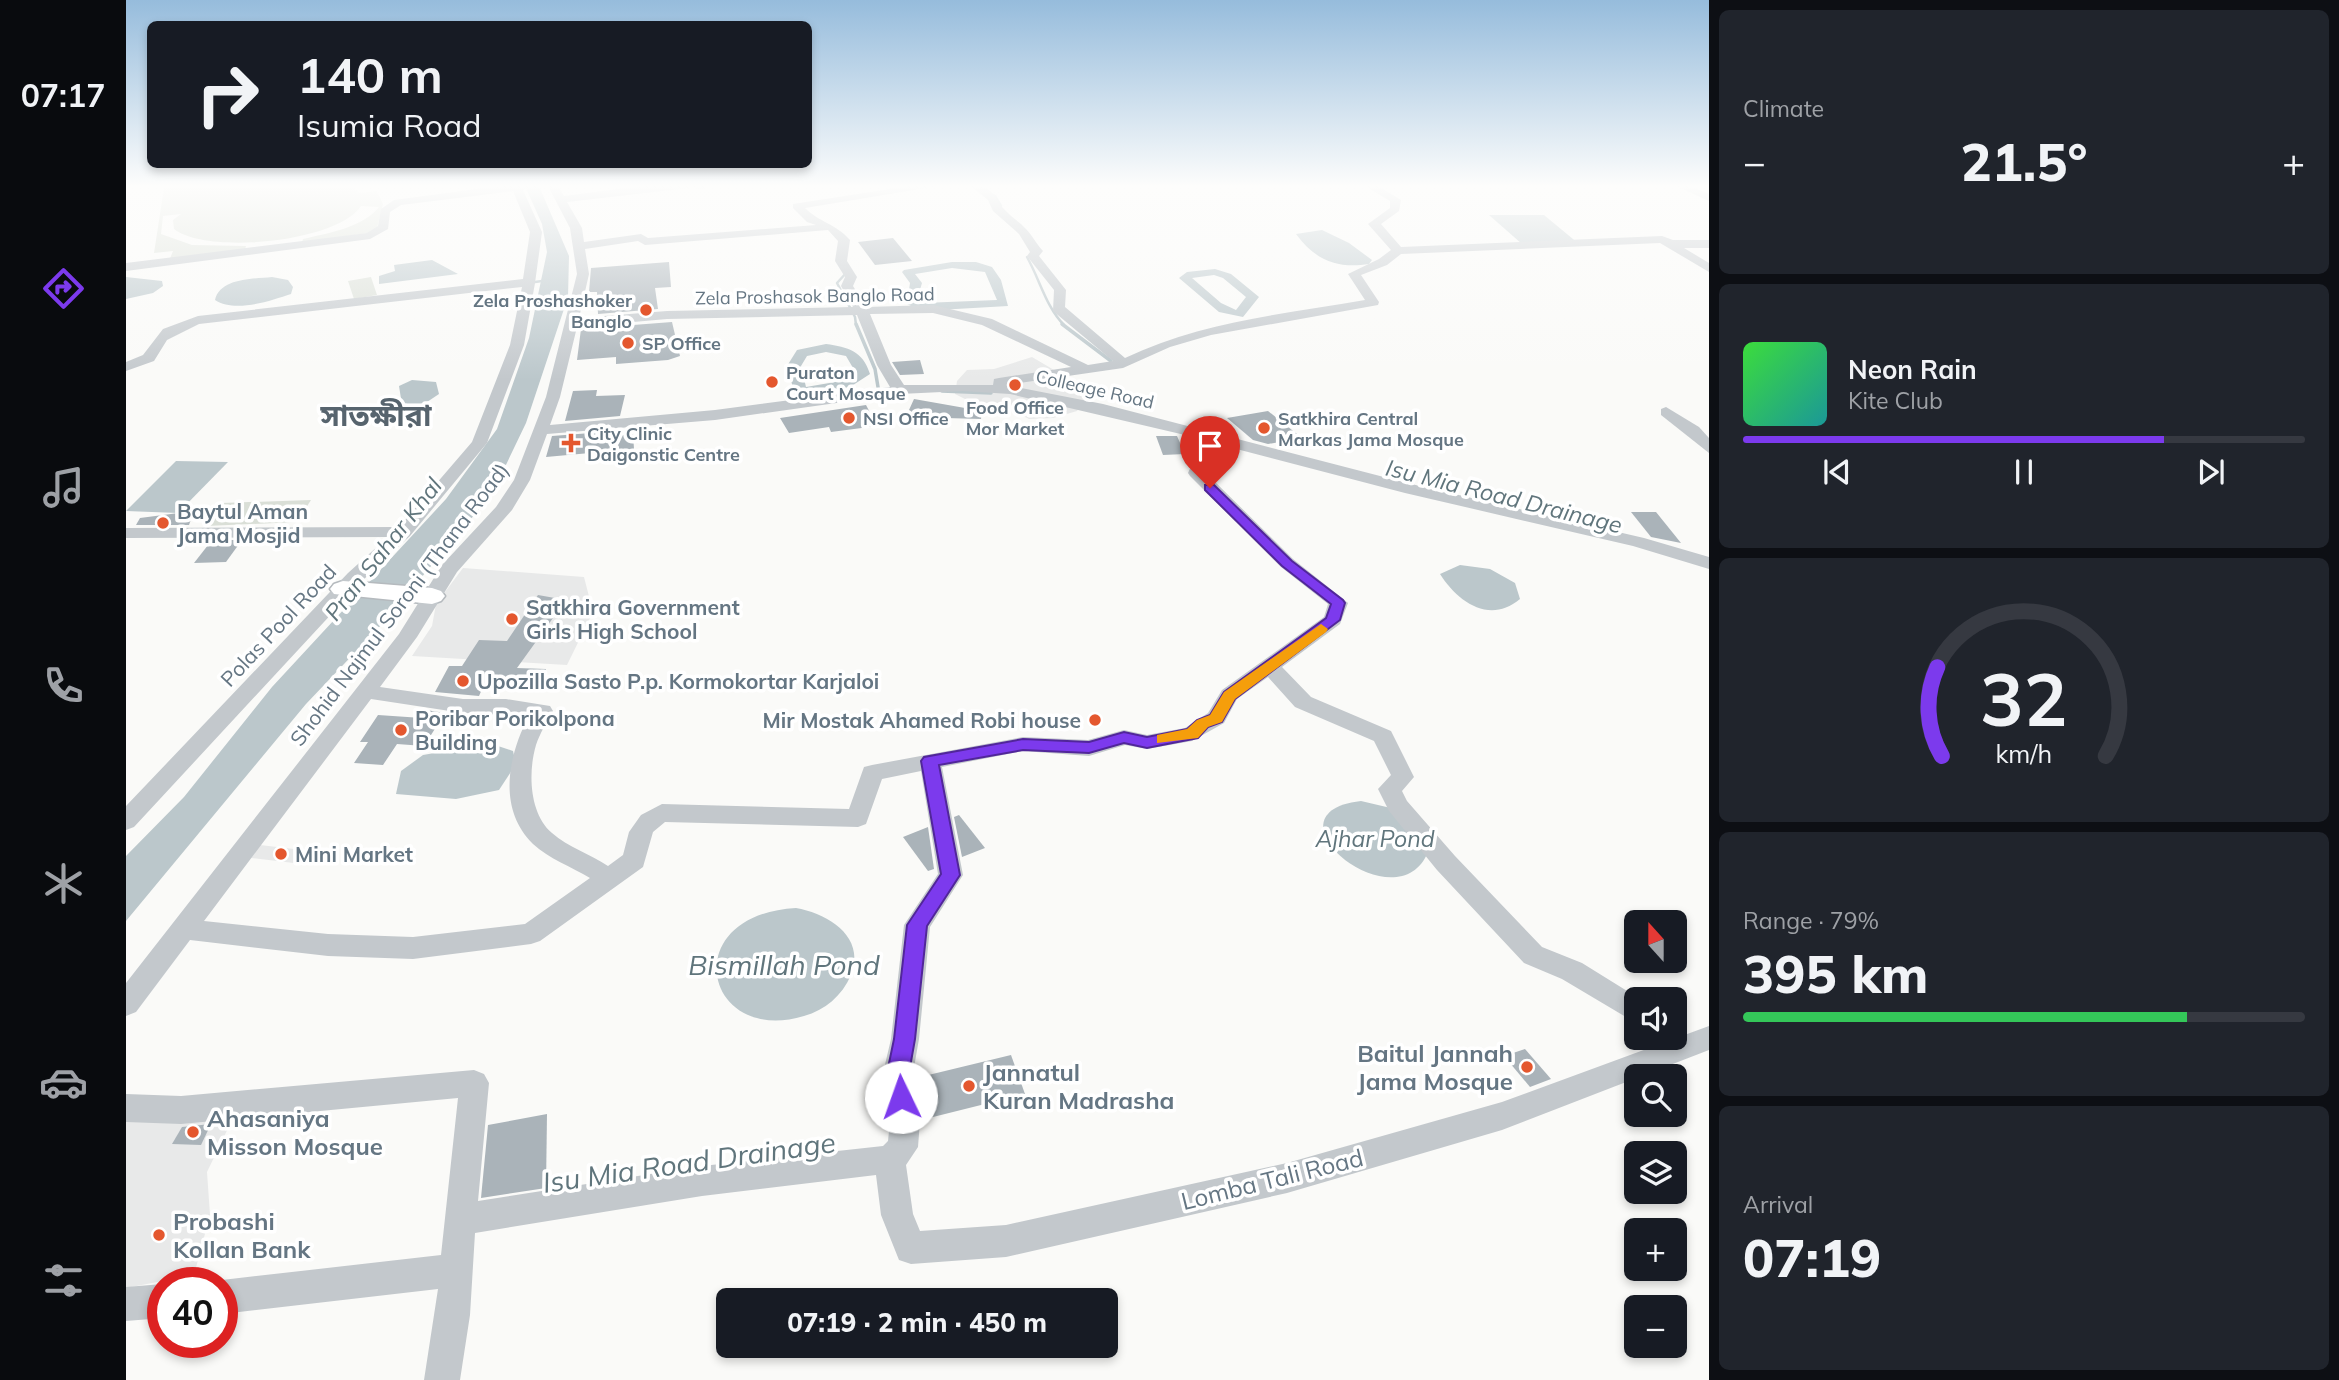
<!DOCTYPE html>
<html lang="en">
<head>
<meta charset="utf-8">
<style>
	:root { --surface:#171b24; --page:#20242c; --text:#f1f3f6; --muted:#9ea1a6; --line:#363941; --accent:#7c3aed }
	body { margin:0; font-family:Mulish,"Noto Sans Bengali",sans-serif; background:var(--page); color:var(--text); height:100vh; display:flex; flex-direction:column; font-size:26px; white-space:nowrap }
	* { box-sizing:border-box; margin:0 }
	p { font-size:23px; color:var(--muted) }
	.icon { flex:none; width:38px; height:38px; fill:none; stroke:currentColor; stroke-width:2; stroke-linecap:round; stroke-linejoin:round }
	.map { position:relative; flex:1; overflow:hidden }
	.details { display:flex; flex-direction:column; gap:10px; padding:10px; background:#0d0f14; width:630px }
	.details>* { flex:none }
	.top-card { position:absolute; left:21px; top:21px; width:665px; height:147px; border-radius:10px; box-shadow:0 4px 10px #0003; background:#171b24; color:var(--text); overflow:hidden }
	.needle { width:46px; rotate:339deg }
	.tools { position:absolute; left:1498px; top:910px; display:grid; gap:14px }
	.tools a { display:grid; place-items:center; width:63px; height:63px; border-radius:10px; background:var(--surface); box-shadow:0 4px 10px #0003; font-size:35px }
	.speed { position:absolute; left:21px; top:1267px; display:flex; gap:14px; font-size:35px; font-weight:700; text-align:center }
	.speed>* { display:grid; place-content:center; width:91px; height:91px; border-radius:50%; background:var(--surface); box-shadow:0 4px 10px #0003; line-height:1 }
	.speed .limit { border:10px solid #d22; background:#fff; color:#111 }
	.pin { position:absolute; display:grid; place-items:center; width:60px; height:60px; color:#fff; margin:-72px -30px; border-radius:50% 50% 50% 0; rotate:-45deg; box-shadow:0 0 7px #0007 }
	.pin .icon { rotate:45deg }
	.me { position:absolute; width:77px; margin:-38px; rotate:357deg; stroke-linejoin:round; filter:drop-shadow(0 0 5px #0008) }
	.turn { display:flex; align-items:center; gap:24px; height:147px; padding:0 35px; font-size:32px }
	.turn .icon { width:91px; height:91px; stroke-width:2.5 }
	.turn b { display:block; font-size:49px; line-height:60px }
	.big { font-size:52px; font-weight:800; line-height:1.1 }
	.details .widget { flex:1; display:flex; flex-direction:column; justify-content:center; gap:10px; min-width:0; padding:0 24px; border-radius:10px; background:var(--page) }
	.details .dial { align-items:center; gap:0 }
	.dial svg { height:182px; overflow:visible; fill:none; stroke:var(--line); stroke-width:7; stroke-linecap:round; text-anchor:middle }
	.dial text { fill:var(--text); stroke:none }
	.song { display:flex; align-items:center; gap:21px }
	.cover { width:84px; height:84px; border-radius:10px; background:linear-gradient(135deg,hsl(120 70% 55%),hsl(180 70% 35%)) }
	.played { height:7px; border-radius:4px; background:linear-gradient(90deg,var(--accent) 75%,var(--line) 75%) }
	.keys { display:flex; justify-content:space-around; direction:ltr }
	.heat { display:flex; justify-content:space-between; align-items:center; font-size:38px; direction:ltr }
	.charge { height:10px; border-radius:5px; background:linear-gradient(90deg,#34c759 79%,var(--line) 0) }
	.trip { position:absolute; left:590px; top:1288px; width:402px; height:70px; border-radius:10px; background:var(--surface); box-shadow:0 4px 10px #0003; font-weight:800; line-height:70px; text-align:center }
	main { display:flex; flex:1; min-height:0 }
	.menu { display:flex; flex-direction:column; width:126px; justify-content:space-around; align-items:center; background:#090b0e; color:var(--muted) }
	.menu .icon { width:49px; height:49px }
	.menu .current { color:var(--accent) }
	.menu b { font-size:32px; color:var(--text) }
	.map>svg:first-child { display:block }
</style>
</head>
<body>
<main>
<nav class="menu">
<b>07:17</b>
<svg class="icon current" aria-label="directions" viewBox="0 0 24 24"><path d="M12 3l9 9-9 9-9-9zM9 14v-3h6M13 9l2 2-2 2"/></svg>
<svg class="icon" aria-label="music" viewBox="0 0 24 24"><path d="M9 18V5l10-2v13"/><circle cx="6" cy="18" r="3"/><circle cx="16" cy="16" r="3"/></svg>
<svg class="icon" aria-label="phone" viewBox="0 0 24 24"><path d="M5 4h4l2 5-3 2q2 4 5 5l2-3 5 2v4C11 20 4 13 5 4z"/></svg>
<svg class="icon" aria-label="climate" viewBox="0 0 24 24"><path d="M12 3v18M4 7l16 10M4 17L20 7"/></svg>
<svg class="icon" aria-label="car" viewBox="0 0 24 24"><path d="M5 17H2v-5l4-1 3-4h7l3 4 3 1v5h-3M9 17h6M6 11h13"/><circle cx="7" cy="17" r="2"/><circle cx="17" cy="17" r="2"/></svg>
<svg class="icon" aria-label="filters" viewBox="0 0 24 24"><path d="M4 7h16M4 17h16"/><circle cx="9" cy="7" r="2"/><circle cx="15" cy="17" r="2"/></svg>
</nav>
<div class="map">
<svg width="1583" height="1380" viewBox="0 0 1583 1380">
	<rect width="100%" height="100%" fill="#fafaf8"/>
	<!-- built -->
	<g fill="#e8e9e9">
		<path d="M906,357l34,20 22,18 -11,16 -24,7 -24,1 -19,-10 -39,-7 -16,-8 2,-13 10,-11 27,-1z"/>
		<path d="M337,568l121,9 9,35 -26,53 -155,-9 20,-30 4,-22z"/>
		<path d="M134,845l51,6 -9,13 -51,-6z"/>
		<path d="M0,1110l107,8 -26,54 3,43 -16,60 -68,13z"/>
	</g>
	<!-- green -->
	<g fill="#dadfd7" fill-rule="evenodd">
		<path d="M53,186h172l8,7 18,-2 6,13 -7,28 -207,29 4,-10 -19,2 10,-65zM235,206l18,1c-17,21 -51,26 -76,32l-1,4 -57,7 1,-4 -54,-1 -31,-11 2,-18 18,-2 -8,6 1,9c33,26 164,13 187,-23z"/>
		<path d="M245,277l6,18 -23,4 -6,-18z"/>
		<path d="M185,500l-14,22 -91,4 16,-23z"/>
	</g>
	<!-- water -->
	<g fill="#bbc7cb">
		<path d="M399,186h14l30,70 -1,41 -42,126 -34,71 -110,130 -76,80 -180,217v-65l58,-59 88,-110 174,-188 51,-70 32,-91 18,-86 -5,-28z"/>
		<path d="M1363,215h55l35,29h-57z"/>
		<path d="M1196,230l27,13 23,17 -3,4c-32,5 -54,-4 -73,-30z"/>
		<path d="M306,260l26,14 -79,10v-8l16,-5 -1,-6z"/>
		<path d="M0,277l36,4 1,5 -10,7 -27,6z"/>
		<path d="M146,277l16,3 5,7 -2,7c-21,7 -56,19 -76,6 5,-22 38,-21 57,-23z"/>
		<path d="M286,380l24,2 3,12 -15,10 -22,1 -3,-19z"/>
		<path d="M50,461l52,1 -50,51 -52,-2z"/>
		<path d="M1334,565l30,4 25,14 5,16c-31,26 -63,2 -80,-25z"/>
		<path d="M349,746h23l15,5 3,13 -17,26 -43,9 -60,-5 5,-23 22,-16z"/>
		<path d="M1235,801l34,8 33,43c-31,75 -171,-39 -67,-51z"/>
		<path d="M670,908c33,6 70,29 55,67 -9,21 -26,35 -47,41 -100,30 -129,-101 -8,-108z"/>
	</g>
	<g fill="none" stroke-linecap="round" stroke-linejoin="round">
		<!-- stream-far1 -->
		<g stroke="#bbc7cb" stroke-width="2.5">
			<path d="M851,186l18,10 6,10"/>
			<path d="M572,188l10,-2"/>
			<path d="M901,257c13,23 19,50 37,68"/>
			<path d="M721,272l-10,11 18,34 1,8"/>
			<path d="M402,283l14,-2"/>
		</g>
		<!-- stream -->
		<g stroke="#bbc7cb" stroke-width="3.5">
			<path d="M730,324l19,45 3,18"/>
			<path d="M936,324l49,37"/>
			<path d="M816,391l49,2"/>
			<path d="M1077,448l9,20"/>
		</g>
		<!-- canal -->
		<g fill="#bbc7cb" fill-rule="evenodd">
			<path d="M826,262h24l16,5 9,13 7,26 -87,5 -14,-7 3,-21 -8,-11 2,-2zM826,268l33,4 12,28 -74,3 -6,-3 5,-17 -7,-9z"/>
			<path d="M1089,269l16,5 28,23 -16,20 -24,-5 -40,-34 8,-6zM1088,275l9,3 23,19 -10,13 -15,-7 -29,-25z"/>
			<path d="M700,344c22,3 37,7 44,30l-20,13 -55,8 -8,-29 10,-16zM700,352l20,4 10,17 -15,8 -35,6 -5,-21 6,-10z"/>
		</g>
	</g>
	<!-- building -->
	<g fill="#aab3b9">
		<path d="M767,238l19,23 -37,4 -17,-23z"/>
		<path d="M543,262l2,25 -16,1 3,21 -60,5 -1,-22h-8l2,-24z"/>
		<path d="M546,322l8,34 -12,4 -52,4v-7l-39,3 4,-31z"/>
		<path d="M794,360l4,14 -24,1 -8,-13z"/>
		<path d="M471,390l-1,6 29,-1 -5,21 -55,5 8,-30z"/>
		<path d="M788,399l68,12 -1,8 -35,-1 -1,4 -27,2 -9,-14z"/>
		<path d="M740,405l11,21 -46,6 -2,-5 -40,6 -9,-15z"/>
		<path d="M1142,411l34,27 -34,6 -15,-4 -26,-22z"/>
		<path d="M491,431l-1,5 17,-2 1,15 -88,8 6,-21z"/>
		<path d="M1030,436h21l8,18 -22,1z"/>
		<path d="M68,511l-5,14h-53l4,-7z"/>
		<path d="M1505,512h25l25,31 -30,-6z"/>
		<path d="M86,540h30l-16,22 -32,1z"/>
		<path d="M412,595l28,5 -49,68 29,1 -7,18h-56l-4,9 -44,-4 14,-26h13l17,-26 28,1z"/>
		<path d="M300,710l19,3 -21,33 -27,-2 -14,21 -29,-2 14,-21h-8l18,-27 44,3z"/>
		<path d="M833,815l26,33 -23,9 -8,-40z"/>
		<path d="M802,827l6,42 -6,2 -25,-34z"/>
		<path d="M1399,1049l26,30 -21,8 -26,-31z"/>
		<path d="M885,1055l14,39 -100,25 -9,-41z"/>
		<path d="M421,1114l-1,74 -65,10 7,-73z"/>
		<path d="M85,1124l-10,21 -29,-1 10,-17z"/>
	</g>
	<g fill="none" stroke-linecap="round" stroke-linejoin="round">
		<defs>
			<path id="major" d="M217,581l89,7 9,3 4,5 -4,5 -9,3 -98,-10 -4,-5 4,-5z"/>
		</defs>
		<!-- major casing -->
		<use href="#major" stroke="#b5babe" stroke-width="3"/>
		<!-- minor -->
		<g fill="#c3c8cc" fill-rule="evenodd">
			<path d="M373,186h33l-9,4 19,42 -7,51 -11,62 -37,98 -77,93 -48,45 -228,246 -8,3v-24l222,-233 40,-36 -262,1v-10l273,-1 73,-85 38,-97 12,-58 -323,37 -32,16 -13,21 -28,10v-9l17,-7 20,-26 35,-13 325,-37 7,-47 -17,-41 -112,14 -11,7 -2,17 -18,10 -244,32v-8l241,-30 11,-7 3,-17 13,-9z"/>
			<path d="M422,186h10l6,10 77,-10h65l-139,16 15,26 2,14 57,-8 7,4 168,-13 -9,-3 -14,-14v-4l116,-18h29l-133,22c14,14 31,16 45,32l-3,21 10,16 -4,9 13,21 67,-2 59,14 96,46 25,-4 -60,-50 1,-21 -27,-34 3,-4 -11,-18 -26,-23 -5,-11 -17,-14c24,0 20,10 34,24 6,7 15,12 21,19 7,7 10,15 17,22l-4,5 27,34 -1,17 60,51c75,-36 158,-44 240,-58l-17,-26 31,-15 12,-9 -23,-26 22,-16v-7l-25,-15h13l23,14 -2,11 -18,13 20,23 261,-11 11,4h36v8h-25l25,15v9l-49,-29 -259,11 -14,11 -26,10 18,27 -1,3 -167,30 -41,12 -47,21 -117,17 97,19 304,79 237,55 65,19v12l-76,-23 -228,-53 -203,-53 7,22 -4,10 88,87 55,44 -8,21 -58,43 29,30 80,34 23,46 -12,14 5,10 48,55 87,91 40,16 58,36h-4v24l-74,-44 -38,-16 -87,-93 -48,-59 -11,-22 13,-14 -17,-34 -79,-34 -27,-30 -31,22 -13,24 -32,18 -45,8 -22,-4 -36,11 -66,-5 -81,16 21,108 -33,52 -11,112 -6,34 7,48 -2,26 -12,18 7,49 7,17 86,-6 281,-62 215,-61 207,-76v24l-207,80 -215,63 -281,64 -95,7 -12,-4 -18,-45 -5,-40 -174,21 -227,37 -5,82 -10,65h-36l14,-91 -216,25v-31h-6l6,-3 219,-25 17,-157 -277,26 -55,-2v-28l55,2 293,-26 10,4 5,9 -11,118 224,-35 181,-20 5,-5 2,-20 -7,-48 8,-34 13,-114 34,-51 -17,-103 -39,8 -16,45 -8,3 -193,-5 -12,10 -10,35 -103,74 -9,3 -118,15 -85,-3 -138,-16 -54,72 -10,4v-33l273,-349 43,-69 54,-58 18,-27 32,-83 31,-123 -7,-46zM702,230l10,11 -3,20 10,16 -4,9 12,21 -186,4 -88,7 10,-44 -4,-25 53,-8 7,4zM807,313l49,12 89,42 -72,11 -5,1 -1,6h-89l-13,-20 -21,-51zM731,315l20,50 13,22 -175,23 -165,15 10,-28 17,-70 90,-8zM837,391l47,3 175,41 8,27 -5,11 2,3 91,91 47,37 -4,13 -102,73 -14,23 -23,15 -38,7 -23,-5 -36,10 -65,-3 -151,28 -8,2 -15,42 -187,-5 -21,11 -12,17 -6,23 -15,11c-18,-12 -40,-19 -56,-33 -23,-20 -24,-61 -16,-88 4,-12 11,-23 17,-34l-3,-5 -44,-7h-43l-83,-12 37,-50 40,-65 55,-62 18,-30 17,-46 168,-14 185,-26zM245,699l92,14 66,3c-21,39 -32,93 4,128 16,15 39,23 57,34l-65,46 -112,13 -85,-3 -124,-13z"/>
			<path d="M1550,186h15l18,8v7z"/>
			<path d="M1540,407l33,20 10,11v15l-48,-38v-6z"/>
			<path d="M37,1284v34l-37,3v-34z"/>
		</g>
		<!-- major -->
		<use href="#major" fill="#fff" fill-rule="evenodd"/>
	</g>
	<!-- sky -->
	<linearGradient id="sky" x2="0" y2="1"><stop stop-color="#96bcdc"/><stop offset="0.49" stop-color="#fdfdfc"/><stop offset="1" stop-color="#fdfdfc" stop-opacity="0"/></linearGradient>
	<rect width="1583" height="380" fill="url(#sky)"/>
	<!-- route -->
	<path fill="#7c3aed" stroke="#51269a" stroke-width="2" d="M1079,485h9l78,76 51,39 2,3 -5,17 -105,79 -13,23 -14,5 -10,11 -51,10 -23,-5 -35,10 -66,-3 -84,15 21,110 -33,51 -12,113 -6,34 4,24 -4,7 -8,3 -7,-3 -7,-31 7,-34 13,-114 34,-51 -20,-113 3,-4 99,-18 66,3 35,-10 23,5 40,-8 10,-9 13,-5 14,-23 102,-74 5,-14 -49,-38 -77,-76z"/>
	<!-- slow -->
	<path fill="#f59e0b" d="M1195,624l7,5 -2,3 -91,67 -13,23 -14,5 -10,11 -41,5v-8l30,-6 10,-9 13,-5 14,-23z"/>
	<!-- markers -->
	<g fill="#e4572e" stroke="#fff" stroke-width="2.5">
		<circle cx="520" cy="310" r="7"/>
		<circle cx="502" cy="343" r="7"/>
		<circle cx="646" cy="382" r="7"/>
		<circle cx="889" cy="385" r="7"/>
		<circle cx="723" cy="418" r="7"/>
		<circle cx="1138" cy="428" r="7"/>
		<path d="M441.5 432.5h7v7h7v7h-7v7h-7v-7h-7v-7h7z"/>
		<circle cx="37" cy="523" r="7"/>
		<circle cx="386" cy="619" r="7"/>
		<circle cx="337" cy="681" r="7"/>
		<circle cx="969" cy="720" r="7"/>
		<circle cx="275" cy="730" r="7"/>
		<circle cx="155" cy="854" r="7"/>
		<circle cx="1401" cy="1067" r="7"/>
		<circle cx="843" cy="1086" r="7"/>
		<circle cx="67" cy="1132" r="7"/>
		<circle cx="33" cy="1235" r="7"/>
	</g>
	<g text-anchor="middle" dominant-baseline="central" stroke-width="7" stroke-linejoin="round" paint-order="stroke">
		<!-- far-street labels -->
		<g font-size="18" fill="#657683" stroke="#fff">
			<text transform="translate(689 296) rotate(-1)">Zela Proshasok Banglo Road</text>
			<text transform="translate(969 389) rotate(13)">Colleage Road</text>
		</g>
		<!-- far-poi labels -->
		<g font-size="18" font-weight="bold" fill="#657683" stroke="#fff" text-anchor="start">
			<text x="506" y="300" text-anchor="end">Zela Proshashoker<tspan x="506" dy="21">Banglo</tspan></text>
			<text x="516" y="343">SP Office</text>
			<text x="660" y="372">Puraton<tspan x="660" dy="21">Court Mosque</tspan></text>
			<text x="889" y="407" text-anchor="middle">Food Office<tspan x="889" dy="21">Mor Market</tspan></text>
			<text x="737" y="418">NSI Office</text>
			<text x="1152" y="418">Satkhira Central<tspan x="1152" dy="21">Markas Jama Mosque</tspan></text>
			<text x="461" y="433">City Clinic<tspan x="461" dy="21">Daigonstic Centre</tspan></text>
		</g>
		<!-- poi labels -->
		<g font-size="21" font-weight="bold" fill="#657683" stroke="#fff" text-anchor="start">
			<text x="51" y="511">Baytul Aman<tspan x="51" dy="24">Jama Mosjid</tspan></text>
			<text x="400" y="607">Satkhira Government<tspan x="400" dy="24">Girls High School</tspan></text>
			<text x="351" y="681">Upozilla Sasto P.p. Kormokortar Karjaloi</text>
			<text x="289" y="718">Poribar Porikolpona<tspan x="289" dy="24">Building</tspan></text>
			<text x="955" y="720" text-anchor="end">Mir Mostak Ahamed Robi house</text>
			<text x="169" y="854">Mini Market</text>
		</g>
		<!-- street labels -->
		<g font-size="21" fill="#657683" stroke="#fff">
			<text transform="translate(273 604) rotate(-53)">Shohid Najmul Soroni (Thana Road)</text>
			<text transform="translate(152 625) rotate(-47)">Polas Pool Road</text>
		</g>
		<!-- water labels -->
		<g font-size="23" font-style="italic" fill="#60757c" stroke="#fff">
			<text transform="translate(1378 496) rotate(14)">Isu Mia Road Drainage</text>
			<text transform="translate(257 549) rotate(-52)">Pran Sahar Khal</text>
			<text x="1249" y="838">Ajhar Pond</text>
		</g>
		<!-- near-poi labels -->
		<g font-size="24" font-weight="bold" fill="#657683" stroke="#fff" text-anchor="start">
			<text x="1387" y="1053" text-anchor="end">Baitul Jannah<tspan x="1387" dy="28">Jama Mosque</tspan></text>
			<text x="857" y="1072">Jannatul<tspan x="857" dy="28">Kuran Madrasha</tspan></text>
			<text x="81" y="1118">Ahasaniya<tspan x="81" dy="28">Misson Mosque</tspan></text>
			<text x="47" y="1221">Probashi<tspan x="47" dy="28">Kollan Bank</tspan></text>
		</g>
		<!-- near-street labels -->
		<g font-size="24" fill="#657683" stroke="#fff">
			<text transform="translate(1146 1179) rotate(-14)">Lomba Tali Road</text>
		</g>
		<!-- near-water labels -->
		<g font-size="28" font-style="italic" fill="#60757c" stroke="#fff">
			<text x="658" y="964">Bismillah Pond</text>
			<text transform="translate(563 1162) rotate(-8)">Isu Mia Road Drainage</text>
		</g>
		<!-- far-town labels -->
		<g font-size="30" font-weight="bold" fill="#57646e" stroke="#fff">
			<text x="250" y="415">সাতক্ষীরা</text>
		</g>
	</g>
</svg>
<div class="tools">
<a><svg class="needle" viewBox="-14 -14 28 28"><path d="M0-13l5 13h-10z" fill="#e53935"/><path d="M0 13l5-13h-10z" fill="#9ea1a6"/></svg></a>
<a><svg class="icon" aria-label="sound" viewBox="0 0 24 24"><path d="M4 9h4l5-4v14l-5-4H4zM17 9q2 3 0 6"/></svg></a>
<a><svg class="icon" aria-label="search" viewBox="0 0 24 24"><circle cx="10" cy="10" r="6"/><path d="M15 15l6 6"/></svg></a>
<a><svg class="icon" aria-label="layers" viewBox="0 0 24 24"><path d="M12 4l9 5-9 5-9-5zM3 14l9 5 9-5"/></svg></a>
<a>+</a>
<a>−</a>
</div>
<div class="speed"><div class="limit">40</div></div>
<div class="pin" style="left:1084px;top:488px;background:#d93025"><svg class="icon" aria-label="arrive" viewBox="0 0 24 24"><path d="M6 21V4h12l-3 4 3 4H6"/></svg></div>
<svg class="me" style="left:775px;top:1097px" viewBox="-20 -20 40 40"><circle r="19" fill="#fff"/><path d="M0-13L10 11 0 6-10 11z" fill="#7c3aed"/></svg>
<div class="trip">07:19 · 2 min · 450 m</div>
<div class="top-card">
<div class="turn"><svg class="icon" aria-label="right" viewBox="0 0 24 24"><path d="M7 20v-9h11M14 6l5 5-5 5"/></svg><div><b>140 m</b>Isumia Road</div></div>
</div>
</div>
<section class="details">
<div class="widget"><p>Climate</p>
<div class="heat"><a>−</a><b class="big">21.5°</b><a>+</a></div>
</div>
<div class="widget">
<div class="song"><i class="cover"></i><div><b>Neon Rain</b><p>Kite Club</p></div></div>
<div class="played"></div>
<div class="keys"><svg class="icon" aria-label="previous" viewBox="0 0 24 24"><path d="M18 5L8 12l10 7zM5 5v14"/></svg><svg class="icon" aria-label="pause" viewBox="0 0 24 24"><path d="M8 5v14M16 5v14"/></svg><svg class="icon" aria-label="next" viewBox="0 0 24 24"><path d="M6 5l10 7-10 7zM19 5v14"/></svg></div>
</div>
<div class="widget dial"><svg viewBox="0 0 100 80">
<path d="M14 69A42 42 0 1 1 86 69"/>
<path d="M14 69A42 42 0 0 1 12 30" stroke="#7c3aed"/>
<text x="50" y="56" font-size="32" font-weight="700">32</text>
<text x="50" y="72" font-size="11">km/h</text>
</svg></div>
<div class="widget"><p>Range · 79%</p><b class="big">395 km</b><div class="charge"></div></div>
<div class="widget"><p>Arrival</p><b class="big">07:19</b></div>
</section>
</main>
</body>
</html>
